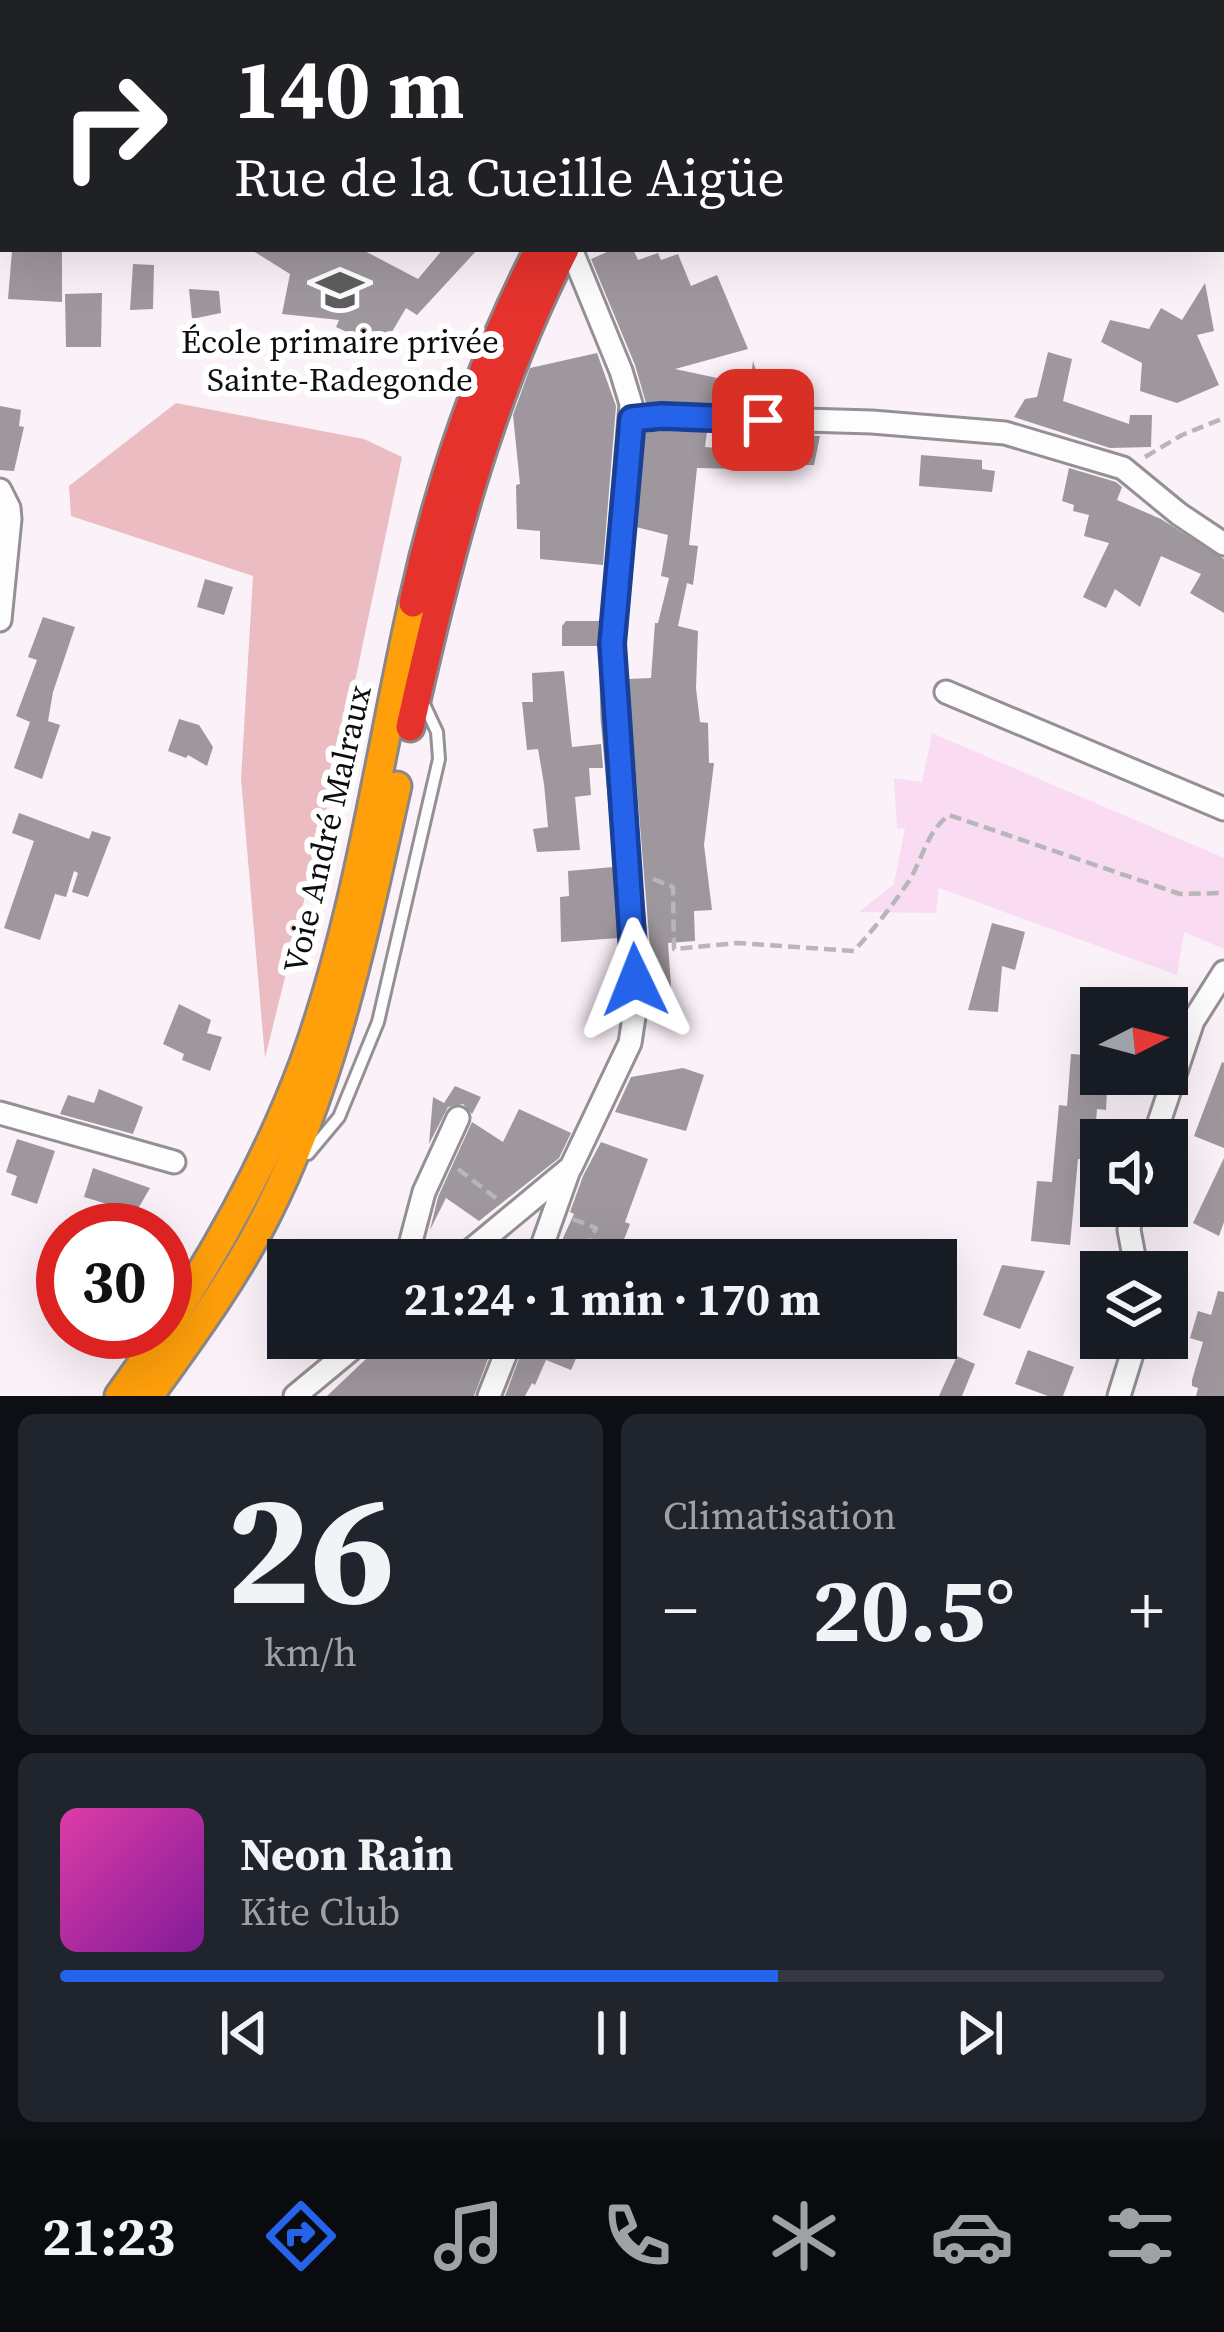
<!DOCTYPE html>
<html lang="fr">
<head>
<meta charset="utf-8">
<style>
	:root { --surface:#171b24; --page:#20242c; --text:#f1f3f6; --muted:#9ea1a6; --line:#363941; --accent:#2563eb }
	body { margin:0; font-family:"Source Serif 4",serif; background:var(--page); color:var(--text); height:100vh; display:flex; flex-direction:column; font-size:45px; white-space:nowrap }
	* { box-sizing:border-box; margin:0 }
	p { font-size:39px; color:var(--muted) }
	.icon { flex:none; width:66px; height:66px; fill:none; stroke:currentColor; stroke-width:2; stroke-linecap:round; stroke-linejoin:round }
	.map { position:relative; height:1396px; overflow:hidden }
	.panel { display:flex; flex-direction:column; gap:18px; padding:18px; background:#0d0f14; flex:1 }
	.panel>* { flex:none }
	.banner { position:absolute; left:0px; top:0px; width:1224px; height:252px; box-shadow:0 12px 48px #0002; background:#202124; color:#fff; overflow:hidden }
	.needle { width:78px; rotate:84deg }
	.buttons { position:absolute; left:1080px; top:987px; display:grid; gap:24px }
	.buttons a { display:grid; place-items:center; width:108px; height:108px; border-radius:0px; background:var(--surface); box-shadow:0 12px 48px #0002; font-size:60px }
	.speed { position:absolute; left:36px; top:1203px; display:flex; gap:24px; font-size:60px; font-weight:700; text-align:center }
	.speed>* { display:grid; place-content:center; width:156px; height:156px; border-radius:50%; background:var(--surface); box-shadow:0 12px 48px #0002; line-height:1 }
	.speed .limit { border:18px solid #d22; background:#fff; color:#111 }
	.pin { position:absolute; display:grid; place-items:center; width:102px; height:102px; color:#fff; margin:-51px; border-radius:24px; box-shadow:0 6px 18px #0006 }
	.me { position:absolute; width:132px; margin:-66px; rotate:358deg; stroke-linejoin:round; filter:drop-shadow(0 0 9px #0008) }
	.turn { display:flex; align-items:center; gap:42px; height:252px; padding:0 36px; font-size:54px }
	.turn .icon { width:156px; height:156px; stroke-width:2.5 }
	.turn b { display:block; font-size:84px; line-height:102px }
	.big { font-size:90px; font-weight:700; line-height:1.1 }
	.panel .tile { flex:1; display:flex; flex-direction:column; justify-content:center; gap:18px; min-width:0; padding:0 42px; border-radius:18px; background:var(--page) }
	.panel .dial { align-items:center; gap:0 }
	.dial b { font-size:156px; line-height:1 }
	.song { display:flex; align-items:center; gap:36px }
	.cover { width:144px; height:144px; border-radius:18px; background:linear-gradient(135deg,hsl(320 70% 55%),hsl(290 70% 35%)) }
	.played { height:12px; border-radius:6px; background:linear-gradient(90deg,var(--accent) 65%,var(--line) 65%) }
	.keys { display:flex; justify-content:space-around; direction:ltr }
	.heat { display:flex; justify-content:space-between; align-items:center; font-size:66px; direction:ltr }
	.panel .tiles { flex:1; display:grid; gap:18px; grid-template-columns:1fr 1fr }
	.tile:last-child { grid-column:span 2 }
	.trip { position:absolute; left:267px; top:1239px; width:690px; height:120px; border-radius:0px; background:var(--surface); box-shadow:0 12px 48px #0002; font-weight:700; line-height:120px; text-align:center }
	.dock { display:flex; height:192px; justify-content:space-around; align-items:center; background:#090b0e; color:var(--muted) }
	.dock .icon { width:84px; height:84px }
	.dock .on { color:var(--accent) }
	.dock b { font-size:54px; color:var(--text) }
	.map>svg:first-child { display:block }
</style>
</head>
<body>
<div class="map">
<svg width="1224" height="1396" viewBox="0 0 1224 1396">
	<rect width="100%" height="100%" fill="#fbf1f9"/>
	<!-- farmland -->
	<path fill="#f9dcf1" d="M932,733l292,125v91l-40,-17 -7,43 -238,-87 -3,25 -77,-1 35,-28 11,-56 -8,1 -3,-51 28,4z"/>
	<!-- green -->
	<path fill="#f3cfd7" d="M710,0h328l-8,3z"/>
	<!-- forest -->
	<path fill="#ecbcc3" d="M176,403l188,36 38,18 -65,310 -72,291 -24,-279 12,-203 -182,-60 -2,-30z"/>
	<!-- building -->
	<g fill="#9e979d">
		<path d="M62,249v53l-54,-3 4,-48z"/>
		<path d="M250,249h111l57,30 25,-30h35l-61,66 -11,-7 -17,29 -14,-2 -5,8 -34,-16 3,-7 -57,-6 8,-40z"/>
		<path d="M614,249h19l5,11 20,-7 3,7 17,-6 13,32 26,-11 31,74 -73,20 75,16 3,-24 14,43 -121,-1 -11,-38 -44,-106z"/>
		<path d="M133,264l21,1 -1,44 -23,1z"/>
		<path d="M1205,283l9,48 -17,4 22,50 -42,18 -37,-12 2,-28 -41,-21 9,-22 39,9 12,-21 21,12z"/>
		<path d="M189,289l30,2 2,22 -29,6z"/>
		<path d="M102,293l-1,54h-35l-1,-53z"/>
		<path d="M1048,352l24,7 -9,42 66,23 1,-9h22l-1,32 -41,1 -96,-31 11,-18 12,-2z"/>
		<path d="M597,353l19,53 -13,159 -63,-6v-28l-23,-2 -1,-44 4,-1 -7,-69 17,-47z"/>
		<path d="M0,406l21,4 -2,16 5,1 -10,44 -14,-1z"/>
		<path d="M663,431l44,1 -2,15 41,3 1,-17 73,3 -6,29h-27v5l-90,-2 -8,77 9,1 -5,39 -6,-2 -9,43 20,5 -2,57 4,34 8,1 1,40h5l-10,82 8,65 -18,1 1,30 -27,2 5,71 -23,-5v-61l-22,-269 23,-1 4,-55h3l11,-45 -8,-2 7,-41 -32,-8 8,-94z"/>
		<path d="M921,455l61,5v9l13,2 -3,21 -73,-6z"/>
		<path d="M1069,468l47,14 6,5 -5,13 44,19 63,40v54l-34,-20 11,-19 -40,-18 -21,51 -25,-18 -9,19 -23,-11 26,-54 -25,-7 5,-21 -16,-4 1,-6 -12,-4z"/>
		<path d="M205,579l28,8 -9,28 -27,-8z"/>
		<path d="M43,617l32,10 -22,65 -5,29 12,4 -18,54 -28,-11 16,-46 -14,-6 21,-56 -9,-3z"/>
		<path d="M566,621h33l-2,25h-35v-20z"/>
		<path d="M564,671l8,76 29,-3 2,24h-14l2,27 -16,2 5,53 -43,2 -4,-23 15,-2 -4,-43 -6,-35 -11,1 -5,-48h11l-1,-29z"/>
		<path d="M179,719l20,6 14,22 -6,19 -19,-11 -2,3 -18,-7z"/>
		<path d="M19,813l70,26 3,-8 19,6 -23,60 -16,-5 6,-19 -4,-2 -8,26 -11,-3 -15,46 -36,-12 30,-87 -22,-8z"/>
		<path d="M613,867l6,71 -58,4 -1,-45 9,-1 -1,-25z"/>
		<path d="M992,923l33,9 -10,38 -13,-4 -4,46 -30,-2z"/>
		<path d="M179,1004l32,16 -4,13 15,4 -12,34 -28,-11 2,-6 -21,-10z"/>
		<path d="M1071,1054l30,2v18h7l-2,36 -9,-1 -4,51 -15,-1 -8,86 -39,-4 6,-60 15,1 7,-77 8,1z"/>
		<path d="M1222,1062l2,1v85l-30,-12z"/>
		<path d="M683,1068l21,7 -18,56 -71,-19 16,-35z"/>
		<path d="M455,1086l26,11 -9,17 -9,-10 -15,3 -19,37 4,-47 11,6z"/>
		<path d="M99,1089l44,18 -10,27 -73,-20 8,-19 26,8z"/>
		<path d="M519,1109l52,24 -12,25 -80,63 -33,-23 -16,32 8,-33 34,-75 31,20z"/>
		<path d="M17,1139l38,12 -18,53 -26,-9 6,-19 -11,-4z"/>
		<path d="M601,1142l47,17 -23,63 5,2 -5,13 -11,23h-61l21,-46 -4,-2 13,-36z"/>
		<path d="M1224,1158v64l-5,14 -26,-13z"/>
		<path d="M93,1168l57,20 -22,38 -26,-6 5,-16 -23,-7z"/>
		<path d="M1002,1265l43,6 -25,58 -37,-14z"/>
		<path d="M1218,1291l6,1v104h-28l2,-8 -6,-2v-6l11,-38 -13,-4 8,-27 13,4z"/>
		<path d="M388,1338h108l-22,58h-147z"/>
		<path d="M527,1338h58l-14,32 -25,-10 -11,25 -3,-2 -7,13h-20z"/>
		<path d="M1028,1350l46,17 -11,29h-15l-33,-12z"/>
		<path d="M957,1356l18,8 -13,32h-23z"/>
	</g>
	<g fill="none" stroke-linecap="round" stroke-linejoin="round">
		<defs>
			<path id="lane" d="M308,1154l31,-37 39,-95 61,-263 -2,-27 -13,-28"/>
			<g id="street">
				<path d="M1060,3l7,-3"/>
				<path d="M0,97h3"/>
				<path d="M632,419l30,-3 210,6 133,11 118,35 56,46 45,30"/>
				<path d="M0,490l9,18 1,11 -10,101"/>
				<path d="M946,692l278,117"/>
				<path d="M0,1113l174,49"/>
				<path d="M1153,1140l40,-119 31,-49"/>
				<path d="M1132,1206l-3,24 8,42"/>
				<path d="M406,1260l18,-68 34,-74"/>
				<path d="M459,1260l112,-93 59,-124 5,-33v-61l-21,-231 -2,-74 19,-240 -10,-33 -50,-122"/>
				<path d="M537,1260l32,-90"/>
				<path d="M295,1396l70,-58"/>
				<path d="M489,1396l23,-58"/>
				<path d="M1119,1396l18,-58"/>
			</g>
			<g id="slow">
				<path d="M119,1396c75,-104 140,-213 185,-333 54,-148 75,-307 109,-460"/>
				<path d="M149,1396c41,-57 84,-115 116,-178 69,-135 99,-285 132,-432"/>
			</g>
			<g id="jam">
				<path d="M708,3l2,-3"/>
				<path d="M735,3l3,-3"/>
				<path d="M413,603c27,-124 68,-241 126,-354"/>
				<path d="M410,727c37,-166 77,-326 155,-478"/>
			</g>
		</defs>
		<!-- lane casing -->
		<use href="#lane" stroke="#949093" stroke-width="16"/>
		<!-- street casing -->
		<use href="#street" stroke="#949093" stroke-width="27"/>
		<!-- slow casing -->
		<use href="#slow" stroke="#8b868a" stroke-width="33"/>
		<!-- jam casing -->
		<use href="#jam" stroke="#8b868a" stroke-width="33"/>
		<!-- path -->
		<g stroke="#b8b6b8" stroke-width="4.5" stroke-dasharray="12 6" stroke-linecap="butt">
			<path d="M516,3l1,-3"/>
			<path d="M545,3l1,-3"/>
			<path d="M585,3l4,-3"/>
			<path d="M980,3l10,-3"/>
			<path d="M1145,457l37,-22 42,-17"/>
			<path d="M653,879l20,8 1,62 64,-6 116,8c20,-22 38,-45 55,-70 15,-25 17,-48 40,-66l231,79 44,-1"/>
			<path d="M458,1169l39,30"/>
			<path d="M573,1219l23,9 -6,13"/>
		</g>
		<!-- lane -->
		<use href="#lane" stroke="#fefdfe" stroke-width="10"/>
		<!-- street -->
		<use href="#street" stroke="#fefdfe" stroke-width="21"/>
		<!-- slow -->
		<use href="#slow" stroke="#ff9f0a" stroke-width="27"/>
		<!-- jam -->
		<use href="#jam" stroke="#e5322d" stroke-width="27"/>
	</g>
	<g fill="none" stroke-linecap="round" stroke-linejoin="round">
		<defs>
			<path id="route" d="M635,980l-23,-336 20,-225 30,-3 101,4"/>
		</defs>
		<!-- route casing -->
		<use href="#route" stroke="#184099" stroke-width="30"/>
		<!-- route -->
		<use href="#route" stroke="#2563eb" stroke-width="21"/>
	</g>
	<!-- icons -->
	<defs>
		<symbol id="school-bare" viewBox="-9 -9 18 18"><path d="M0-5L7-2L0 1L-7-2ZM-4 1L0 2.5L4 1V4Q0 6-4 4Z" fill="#605d60" stroke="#fff" stroke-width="2.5" paint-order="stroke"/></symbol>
	</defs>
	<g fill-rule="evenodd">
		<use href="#school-bare" x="307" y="257" width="66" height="66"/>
	</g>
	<g text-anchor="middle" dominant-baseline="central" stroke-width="12" stroke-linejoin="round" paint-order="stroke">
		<!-- poi labels -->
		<g font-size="33" fill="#0d0d0d" stroke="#fff">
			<text x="340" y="341">École primaire privée<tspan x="340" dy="38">Sainte-Radegonde</tspan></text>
		</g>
		<!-- street labels -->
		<g font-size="33" fill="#0d0d0d" stroke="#fff">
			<text transform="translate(327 829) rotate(-77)">Voie André Malraux</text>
		</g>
	</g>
</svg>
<div class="buttons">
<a><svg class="needle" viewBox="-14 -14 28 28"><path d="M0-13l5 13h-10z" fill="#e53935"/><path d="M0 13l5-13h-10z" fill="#9ea1a6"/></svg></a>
<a><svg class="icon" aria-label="sound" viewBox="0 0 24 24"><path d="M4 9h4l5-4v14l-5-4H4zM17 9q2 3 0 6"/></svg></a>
<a><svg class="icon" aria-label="layers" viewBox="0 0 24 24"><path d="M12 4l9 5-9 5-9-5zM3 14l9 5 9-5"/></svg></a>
</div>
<div class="speed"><div class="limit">30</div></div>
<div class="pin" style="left:763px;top:420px;background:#d93025"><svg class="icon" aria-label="arrive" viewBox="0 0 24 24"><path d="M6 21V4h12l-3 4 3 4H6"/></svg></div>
<svg class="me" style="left:635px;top:980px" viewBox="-20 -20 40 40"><path d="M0-17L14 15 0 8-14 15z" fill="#2563eb" stroke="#fff" stroke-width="4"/></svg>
<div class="trip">21:24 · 1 min · 170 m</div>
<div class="banner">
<div class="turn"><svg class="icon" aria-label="right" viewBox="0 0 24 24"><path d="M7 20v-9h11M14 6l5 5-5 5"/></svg><div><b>140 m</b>Rue de la Cueille Aigüe</div></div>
</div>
</div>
<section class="panel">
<div class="tiles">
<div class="tile dial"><b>26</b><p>km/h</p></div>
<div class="tile"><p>Climatisation</p>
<div class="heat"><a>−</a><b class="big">20.5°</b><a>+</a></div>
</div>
<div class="tile">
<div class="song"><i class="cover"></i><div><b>Neon Rain</b><p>Kite Club</p></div></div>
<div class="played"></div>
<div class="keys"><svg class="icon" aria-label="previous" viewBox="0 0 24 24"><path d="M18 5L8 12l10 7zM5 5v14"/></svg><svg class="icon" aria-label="pause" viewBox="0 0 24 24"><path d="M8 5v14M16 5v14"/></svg><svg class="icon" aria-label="next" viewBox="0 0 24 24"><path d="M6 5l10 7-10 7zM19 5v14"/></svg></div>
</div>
</div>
</section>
<nav class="dock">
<b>21:23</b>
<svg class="icon on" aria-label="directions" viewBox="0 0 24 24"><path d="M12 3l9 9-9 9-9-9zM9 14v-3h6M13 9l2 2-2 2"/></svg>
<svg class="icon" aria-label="music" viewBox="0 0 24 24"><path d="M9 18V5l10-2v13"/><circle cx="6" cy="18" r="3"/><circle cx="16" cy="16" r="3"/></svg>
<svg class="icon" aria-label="phone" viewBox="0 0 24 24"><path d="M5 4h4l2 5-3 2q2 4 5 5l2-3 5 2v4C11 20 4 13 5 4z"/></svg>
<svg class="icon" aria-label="climate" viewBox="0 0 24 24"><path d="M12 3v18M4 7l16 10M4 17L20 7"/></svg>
<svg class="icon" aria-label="car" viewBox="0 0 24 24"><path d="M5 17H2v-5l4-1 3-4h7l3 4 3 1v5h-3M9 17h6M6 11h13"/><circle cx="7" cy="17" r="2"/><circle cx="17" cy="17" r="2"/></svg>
<svg class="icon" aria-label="filters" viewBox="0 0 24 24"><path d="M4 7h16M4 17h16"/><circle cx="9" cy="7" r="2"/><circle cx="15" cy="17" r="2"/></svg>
</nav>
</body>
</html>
